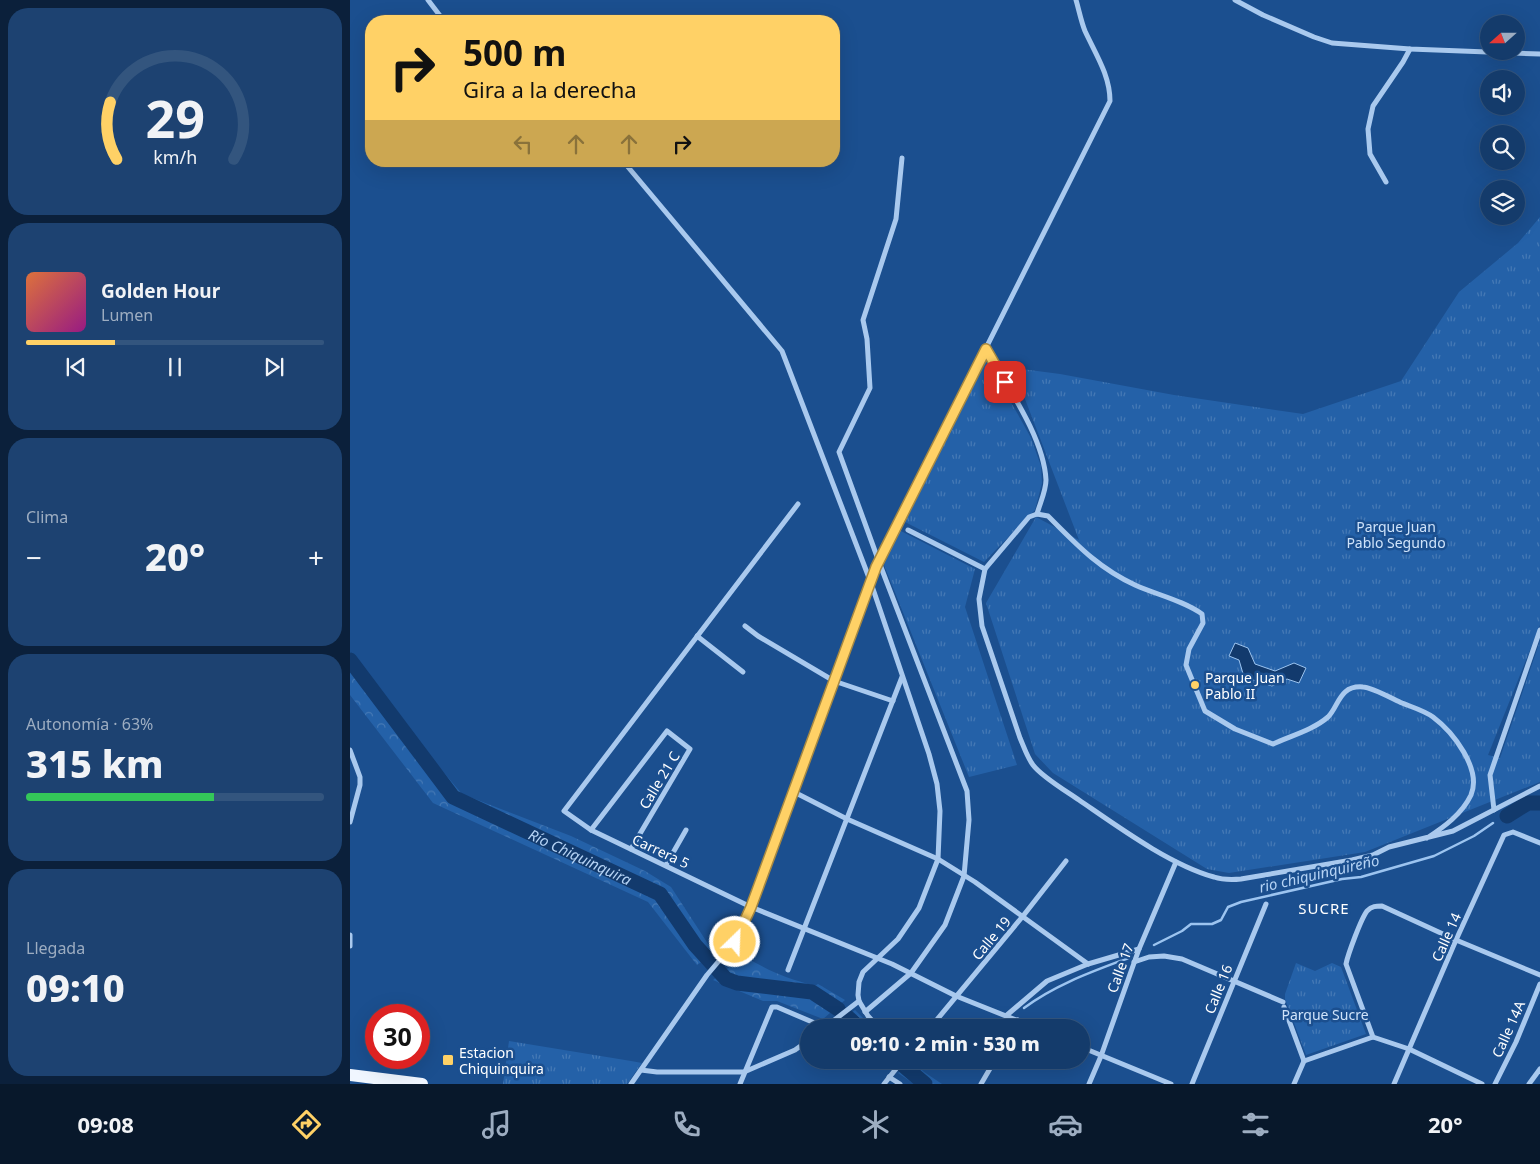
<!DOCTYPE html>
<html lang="es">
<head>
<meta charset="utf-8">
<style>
	:root { --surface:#143b6b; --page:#1d4271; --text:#f1f3f6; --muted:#9dadc1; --line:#33557e; --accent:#ffd166 }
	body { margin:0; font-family:"Noto Sans",sans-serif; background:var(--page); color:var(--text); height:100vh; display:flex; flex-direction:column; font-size:19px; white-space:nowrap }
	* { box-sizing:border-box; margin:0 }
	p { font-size:16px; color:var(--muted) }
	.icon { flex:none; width:28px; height:28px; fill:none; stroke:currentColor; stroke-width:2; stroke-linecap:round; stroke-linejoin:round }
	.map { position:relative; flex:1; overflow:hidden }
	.drawer { display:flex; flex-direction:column; gap:8px; padding:8px; background:#0b203b; width:350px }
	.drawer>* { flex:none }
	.banner { position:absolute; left:15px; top:15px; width:475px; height:152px; border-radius:20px; box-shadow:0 5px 20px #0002,0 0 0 1px var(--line); background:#ffd166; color:#111; overflow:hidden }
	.needle { width:32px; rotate:249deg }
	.controls { position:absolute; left:1130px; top:15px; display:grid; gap:10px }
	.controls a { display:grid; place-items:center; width:45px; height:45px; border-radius:50%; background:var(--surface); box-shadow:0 5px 20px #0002,0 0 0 1px var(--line); font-size:25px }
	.speed { position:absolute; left:15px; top:1004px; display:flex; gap:10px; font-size:25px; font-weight:700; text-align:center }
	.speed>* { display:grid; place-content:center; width:65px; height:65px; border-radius:50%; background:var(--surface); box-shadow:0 5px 20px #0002,0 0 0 1px var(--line); line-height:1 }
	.speed .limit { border:8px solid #d22; background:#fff; color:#111 }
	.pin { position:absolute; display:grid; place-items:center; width:42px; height:42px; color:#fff; margin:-21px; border-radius:10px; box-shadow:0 2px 8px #0006 }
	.me { position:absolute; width:55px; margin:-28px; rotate:24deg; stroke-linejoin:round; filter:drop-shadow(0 0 4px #0008) }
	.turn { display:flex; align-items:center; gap:18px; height:105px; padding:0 15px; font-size:22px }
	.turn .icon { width:65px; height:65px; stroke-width:2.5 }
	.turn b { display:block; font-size:35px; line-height:42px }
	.lanes { display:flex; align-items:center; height:48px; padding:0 15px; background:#0003; justify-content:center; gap:25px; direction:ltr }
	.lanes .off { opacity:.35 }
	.big { font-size:38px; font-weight:800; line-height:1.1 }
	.drawer .card { flex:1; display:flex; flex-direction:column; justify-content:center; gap:8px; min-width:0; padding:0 18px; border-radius:20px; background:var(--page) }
	.drawer .dial { align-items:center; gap:0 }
	.dial svg { height:130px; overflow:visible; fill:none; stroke:var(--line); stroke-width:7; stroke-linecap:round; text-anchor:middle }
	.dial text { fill:var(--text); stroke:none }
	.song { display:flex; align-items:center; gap:15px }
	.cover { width:60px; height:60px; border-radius:8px; background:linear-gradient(135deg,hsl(20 70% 55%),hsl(310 70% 35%)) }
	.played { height:5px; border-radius:2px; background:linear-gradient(90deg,var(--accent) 30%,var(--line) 30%) }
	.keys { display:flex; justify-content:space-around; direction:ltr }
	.heat { display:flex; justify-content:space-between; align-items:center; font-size:28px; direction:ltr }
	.charge { height:8px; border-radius:4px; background:linear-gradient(90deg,#34c759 63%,var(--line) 0) }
	.trip { position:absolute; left:450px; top:1019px; width:290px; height:50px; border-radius:25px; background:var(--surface); box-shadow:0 5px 20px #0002,0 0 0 1px var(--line); font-weight:800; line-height:50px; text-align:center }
	.dock { display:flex; height:80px; justify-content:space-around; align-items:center; background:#08182b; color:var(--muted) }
	.dock .icon { width:35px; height:35px }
	.dock .current { color:var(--accent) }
	.dock b { font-size:22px; color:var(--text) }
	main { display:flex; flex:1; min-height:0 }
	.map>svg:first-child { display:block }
</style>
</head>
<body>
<main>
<section class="drawer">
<div class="card dial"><svg viewBox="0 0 100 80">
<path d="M14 69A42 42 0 1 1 86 69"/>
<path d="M14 69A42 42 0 0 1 10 34" stroke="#ffd166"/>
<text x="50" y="56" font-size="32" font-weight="700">29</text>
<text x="50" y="72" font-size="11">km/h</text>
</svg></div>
<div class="card">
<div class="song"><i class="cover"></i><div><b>Golden Hour</b><p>Lumen</p></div></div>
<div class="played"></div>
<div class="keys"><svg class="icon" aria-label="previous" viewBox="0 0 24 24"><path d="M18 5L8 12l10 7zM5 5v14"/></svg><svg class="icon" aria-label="pause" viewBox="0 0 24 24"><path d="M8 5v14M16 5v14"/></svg><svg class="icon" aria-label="next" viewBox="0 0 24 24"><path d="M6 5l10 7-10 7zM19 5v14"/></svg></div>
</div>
<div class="card"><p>Clima</p>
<div class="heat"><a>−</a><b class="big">20°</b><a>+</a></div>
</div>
<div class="card"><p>Autonomía · 63%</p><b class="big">315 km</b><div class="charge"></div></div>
<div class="card"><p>Llegada</p><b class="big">09:10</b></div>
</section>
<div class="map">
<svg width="1190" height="1084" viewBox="0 0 1190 1084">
	<defs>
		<pattern id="forest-crowns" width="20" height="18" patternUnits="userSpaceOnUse" patternTransform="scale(1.25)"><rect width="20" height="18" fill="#2461a8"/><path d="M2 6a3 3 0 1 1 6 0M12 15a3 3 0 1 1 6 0" fill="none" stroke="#4579b5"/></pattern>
		<pattern id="park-tufts" width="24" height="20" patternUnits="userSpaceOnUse" patternTransform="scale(1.25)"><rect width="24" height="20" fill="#2461a8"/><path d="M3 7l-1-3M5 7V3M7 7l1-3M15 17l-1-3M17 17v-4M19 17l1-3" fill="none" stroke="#4579b5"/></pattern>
	</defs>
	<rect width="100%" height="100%" fill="#1b4f8f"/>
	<!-- forest -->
	<g fill="url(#forest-crowns)">
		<path d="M0,652l73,96 39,46 109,42 74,35 26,16 43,66 -17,12 -49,-63 -215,-99 -83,-108z"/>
		<path d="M394,956c26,16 42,22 71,30l3,-2 27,16 -22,19 -46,-18h-14l-50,-21z"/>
		<path d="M505,1010l17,17h-23l-7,-6z"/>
		<path d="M562,1061l12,11 18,12h-28l-16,-11z"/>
	</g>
	<!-- park -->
	<g fill="url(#park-tufts)">
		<path d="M1190,217v408l-52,130 12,3 40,-117v141l-175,70 -136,21 -22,-4 -154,-96 -18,-19 -49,-151 50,-86 43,23 -54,-141 -18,-32 53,7 114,21 129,19 98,-33 58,-89 59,-49z"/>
		<path d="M637,359l44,79 10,28 1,17 -7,27 -51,52 -79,-40z"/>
		<path d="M549,530l76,39 -10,38 52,158 -48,12 -85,-212z"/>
		<path d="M946,963l19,8 17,-8 9,4 25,67 -60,21 -21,-56v-5z"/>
		<path d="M159,1041l122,20 11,2 -15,21h-124z"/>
	</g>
	<!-- water -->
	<path fill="#123a6d" stroke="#9cc4f0" d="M885,643l13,5 7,16 20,7 19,-8 12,5 -7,15 -12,-4 -15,7 -28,-9 -5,-17 -10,-4z"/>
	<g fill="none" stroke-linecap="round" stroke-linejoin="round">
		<!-- stream -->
		<g stroke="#9cc4f0" stroke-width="2.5">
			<path d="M804,945l28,-14 9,-7h21l9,-4 7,-13 13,-5 101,-23 19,-2 73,-21 40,-20 19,-13"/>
			<path d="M674,1008c32,-24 70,-37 107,-51"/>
			<path d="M651,1028l3,-4"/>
			<path d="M559,1071l28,-11"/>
		</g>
		<!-- river -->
		<g stroke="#123a6d" stroke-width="15">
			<path id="s1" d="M0,660l103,137 207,97 35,51 31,34 11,4 75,9 26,17"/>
			<path d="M1157,816l21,-13h12"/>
			<path d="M495,1015l15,13"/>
			<path d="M547,1060l28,24"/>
		</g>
		<!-- street -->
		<g stroke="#a9c9ee" stroke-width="5">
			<path d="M78,0l16,21"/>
			<path d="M885,0l28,15 51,22 18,6 78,6 130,5"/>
			<path d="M273,161l159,190 89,232 58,171 8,30 3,27 -2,48 -19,49 -21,31 -35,33 -4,10 -1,13 1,6 -35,27"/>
			<path d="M1036,182l-16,-28 -2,-25 5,-23 30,-44 7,-13"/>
			<path d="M636,349c21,37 58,89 60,131 0,11 -6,23 -9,34"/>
			<path d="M448,504l-234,307 27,19 160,77 141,57 64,32 80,32"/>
			<path d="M558,530l77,39"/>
			<path d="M395,626l13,10 76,45 59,20"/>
			<path d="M347,636l46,36"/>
			<path d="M0,750l10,27v8l-10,37"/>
			<path d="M444,792l53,27 91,40 37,23 113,82"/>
			<path d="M1144,810l-4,-35 50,-145"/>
			<path d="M241,830l76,-99 23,18 -59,100"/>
			<path d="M1077,838c17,-11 35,-24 44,-43 11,-26 -18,-63 -38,-78 -8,-6 -21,-10 -31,-14 -9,-4 -31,-16 -39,-16 -24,-2 -24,19 -35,30 -15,13 -38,19 -55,27l-38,-15 -30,-18 -19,-46 3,-16 14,-26 -1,-9c-20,-14 -45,-19 -67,-29 -37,-17 -59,-41 -87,-69l-11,-2 -8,3 -44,52 -6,30 3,27 38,112c4,9 7,19 13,27 9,12 33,26 46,35 38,26 91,65 135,77 9,3 17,3 27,2l111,-19 21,-5 16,-8 64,-16 87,-45"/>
			<path d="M316,865l20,-35"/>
			<path d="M0,935v11"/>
			<path d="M784,962l15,-5 15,-1 18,3 101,43"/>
			<path d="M438,970l114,-293"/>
			<path d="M509,1001l9,15 11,12"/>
			<path d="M934,1007l20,54"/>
			<path d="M515,1012l46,-39 34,-48 19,-49 5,-56 -2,-29 -88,-229 -40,-110 31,-64 -3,-49 -4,-19 33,-101 6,-61"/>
			<path d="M657,1015l40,-34 41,-17 51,-15"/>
			<path d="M580,1028l93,-112 43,-55"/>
			<path d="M663,1028l5,-8"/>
			<path d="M1023,1037l-27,-73c2,-10 15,-45 21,-53 5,-5 9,-5 15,-5l74,34 84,35"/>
			<path d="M731,1047l90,37"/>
			<path d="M954,1061l69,-24 36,12 73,35"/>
			<path d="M291,1070l16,2h87l51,-22 14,-10"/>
			<path d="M539,1077l11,7"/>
			<path d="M281,1084l76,-109 28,-33 16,-35 125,-340 234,-466c0,-26 -15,-48 -25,-70 -4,-10 -6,-21 -9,-31"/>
			<path d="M390,1084l32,-77h5l47,20"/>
			<path d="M534,1084l19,-24"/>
			<path d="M631,1084l14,-24"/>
			<path d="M739,1084l12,-28 38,-107 37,-87"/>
			<path d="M842,1084l74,-180"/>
			<path d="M944,1084l10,-23"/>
			<path d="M1044,1084l62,-144 48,-105 9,-3 27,11"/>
			<path d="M1145,1084l21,-42 24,-58"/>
			<path d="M1179,1084l11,-15"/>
		</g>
		<!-- primary -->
		<path stroke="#f0f6ff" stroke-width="12" d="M0,1075l72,9"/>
	</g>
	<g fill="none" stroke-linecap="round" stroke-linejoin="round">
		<defs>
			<path id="route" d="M385,942l16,-35 125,-340 110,-218 19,33"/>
		</defs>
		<!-- route casing -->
		<use href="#route" stroke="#a68842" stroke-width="12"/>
		<!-- route -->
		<use href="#route" stroke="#ffd166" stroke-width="9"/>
	</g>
	<!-- markers -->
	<g fill="#ffd166" stroke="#1b4f8f" stroke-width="2">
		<circle cx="845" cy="685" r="5"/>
		<rect x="92" y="1054" width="12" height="12" rx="2.5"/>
	</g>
	<g text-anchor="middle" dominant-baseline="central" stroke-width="5" stroke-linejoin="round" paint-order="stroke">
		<!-- park labels -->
		<g font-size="14" fill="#cfe3fa" stroke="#1b4f8f">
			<text x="1046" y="526">Parque Juan<tspan x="1046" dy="16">Pablo Segundo</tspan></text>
			<text x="975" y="1014">Parque Sucre</text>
		</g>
		<!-- poi labels -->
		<g font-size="14" fill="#fff" stroke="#1b4f8f" text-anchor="start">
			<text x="855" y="677">Parque Juan<tspan x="855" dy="16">Pablo II</tspan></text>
			<text x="109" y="1052">Estacion<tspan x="109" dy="16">Chiquinquira</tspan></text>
		</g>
		<!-- street labels -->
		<g font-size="14" fill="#fff" stroke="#1b4f8f">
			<text transform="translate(309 780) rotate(-59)">Calle 21 C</text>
			<text transform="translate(311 851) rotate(25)">Carrera 5</text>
			<text transform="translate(1096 937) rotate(-66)">Calle 14</text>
			<text transform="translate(641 938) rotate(-50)">Calle 19</text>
			<text transform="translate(770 968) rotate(-70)">Calle 17</text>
			<text transform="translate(868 989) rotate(-68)">Calle 16</text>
			<text transform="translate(1158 1029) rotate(-66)">Calle 14A</text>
		</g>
		<!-- water labels -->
		<g font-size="15" font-style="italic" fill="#b5d3f5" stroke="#1b4f8f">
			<text stroke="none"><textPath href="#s1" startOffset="312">Río Chiquinquira</textPath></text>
			<text transform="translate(969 873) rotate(-13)">rio chiquinquireño</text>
		</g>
		<!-- neighbourhood labels -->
		<g font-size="15" letter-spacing="1" fill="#fff" stroke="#1b4f8f">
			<text x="974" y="908">SUCRE</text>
		</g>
	</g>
</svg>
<div class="controls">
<a><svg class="needle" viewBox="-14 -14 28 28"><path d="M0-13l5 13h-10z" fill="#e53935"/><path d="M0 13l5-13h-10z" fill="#9dadc1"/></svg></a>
<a><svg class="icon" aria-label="sound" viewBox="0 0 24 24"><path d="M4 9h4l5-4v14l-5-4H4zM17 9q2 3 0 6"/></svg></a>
<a><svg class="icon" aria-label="search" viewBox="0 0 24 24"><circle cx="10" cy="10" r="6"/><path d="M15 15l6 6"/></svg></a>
<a><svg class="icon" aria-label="layers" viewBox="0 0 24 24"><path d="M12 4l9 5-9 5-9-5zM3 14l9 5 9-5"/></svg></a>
</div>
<div class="speed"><div class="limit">30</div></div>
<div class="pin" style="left:655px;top:382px;background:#d93025"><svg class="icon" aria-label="arrive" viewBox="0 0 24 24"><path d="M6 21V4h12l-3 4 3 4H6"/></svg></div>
<svg class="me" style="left:385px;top:942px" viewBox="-20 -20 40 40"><circle r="17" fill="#ffd166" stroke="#fff" stroke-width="3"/><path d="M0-11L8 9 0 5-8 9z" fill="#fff"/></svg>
<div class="trip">09:10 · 2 min · 530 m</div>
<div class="banner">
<div class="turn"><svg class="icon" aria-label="right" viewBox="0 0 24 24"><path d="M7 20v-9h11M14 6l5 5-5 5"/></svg><div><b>500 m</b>Gira a la derecha</div></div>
<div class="lanes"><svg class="icon off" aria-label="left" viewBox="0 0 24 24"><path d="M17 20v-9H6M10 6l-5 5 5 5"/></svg><svg class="icon off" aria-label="ahead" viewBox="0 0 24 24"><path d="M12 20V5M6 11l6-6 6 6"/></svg><svg class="icon off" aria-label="ahead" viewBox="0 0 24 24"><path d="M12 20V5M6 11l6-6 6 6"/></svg><svg class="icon" aria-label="right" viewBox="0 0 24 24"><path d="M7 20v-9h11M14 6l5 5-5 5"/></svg></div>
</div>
</div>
</main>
<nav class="dock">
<b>09:08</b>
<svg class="icon current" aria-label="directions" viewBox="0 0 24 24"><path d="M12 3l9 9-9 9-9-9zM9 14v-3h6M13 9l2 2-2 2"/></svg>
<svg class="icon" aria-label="music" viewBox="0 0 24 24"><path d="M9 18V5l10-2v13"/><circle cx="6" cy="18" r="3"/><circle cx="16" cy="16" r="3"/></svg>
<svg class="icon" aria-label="phone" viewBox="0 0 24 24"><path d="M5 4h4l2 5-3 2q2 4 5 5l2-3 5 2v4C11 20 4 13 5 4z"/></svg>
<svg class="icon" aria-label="climate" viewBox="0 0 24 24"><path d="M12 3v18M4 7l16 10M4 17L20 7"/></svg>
<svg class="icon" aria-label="car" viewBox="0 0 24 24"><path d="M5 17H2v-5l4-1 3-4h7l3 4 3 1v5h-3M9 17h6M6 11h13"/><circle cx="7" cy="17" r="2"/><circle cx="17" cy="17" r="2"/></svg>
<svg class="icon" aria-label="filters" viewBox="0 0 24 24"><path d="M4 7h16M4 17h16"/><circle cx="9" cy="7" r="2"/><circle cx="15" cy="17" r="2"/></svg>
<b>20°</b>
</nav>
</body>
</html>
